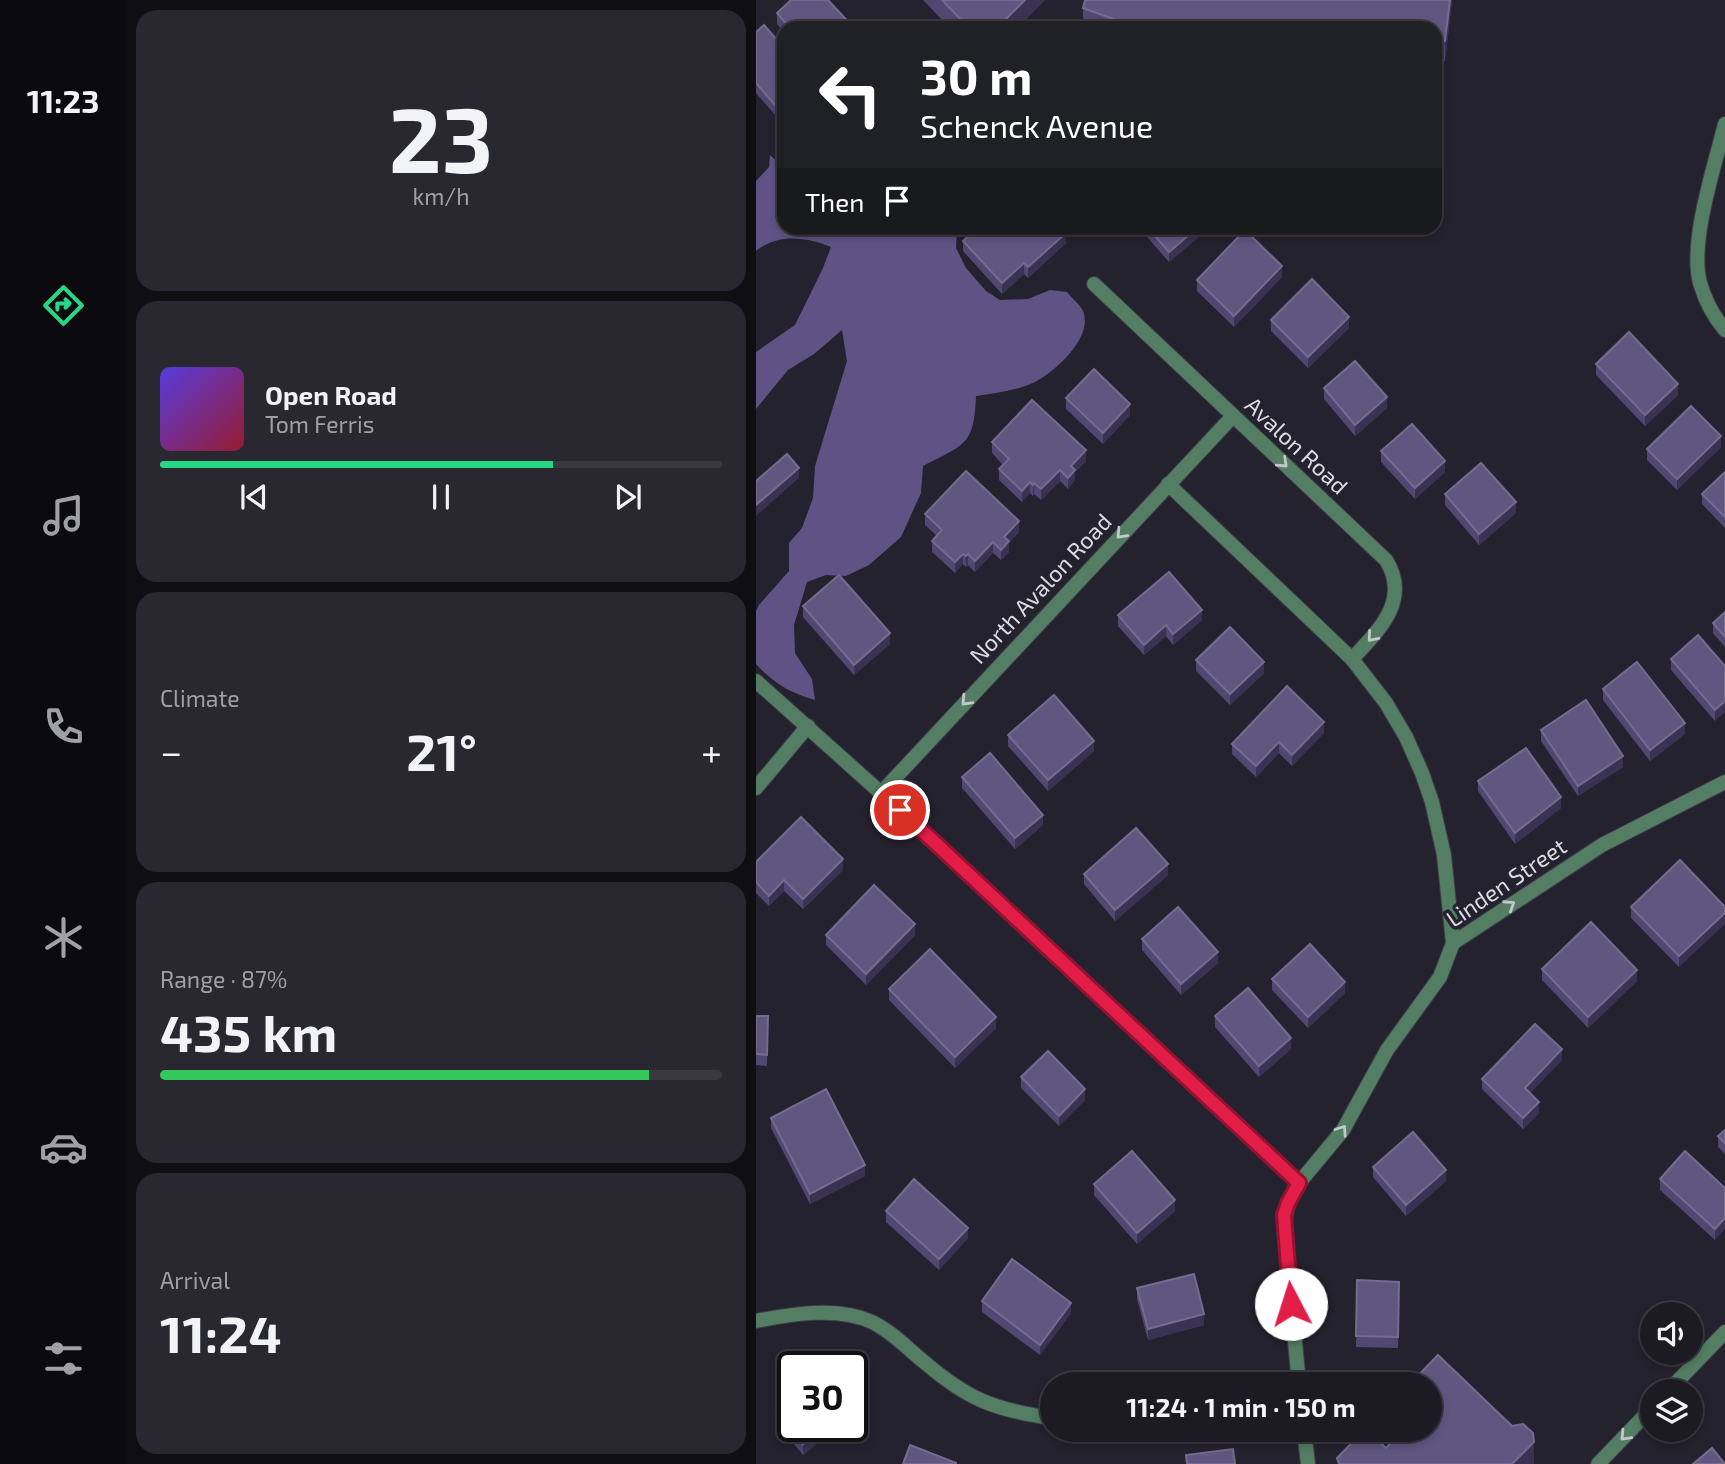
<!DOCTYPE html>
<html lang="en">
<head>
<meta charset="utf-8">
<style>
	:root { --surface:#1c1a23; --page:#292730; --text:#f1f3f6; --muted:#a0a1a6; --line:#3a3841; --accent:#26d886 }
	body { margin:0; font-family:"Exo 2",sans-serif; background:var(--page); color:var(--text); height:100vh; display:flex; flex-direction:column; font-size:26px; white-space:nowrap }
	* { box-sizing:border-box; margin:0 }
	p { font-size:23px; color:var(--muted) }
	.icon { flex:none; width:38px; height:38px; fill:none; stroke:currentColor; stroke-width:2; stroke-linecap:round; stroke-linejoin:round }
	.map { position:relative; flex:1; overflow:hidden }
	.side { display:flex; flex-direction:column; gap:10px; padding:10px; background:#0f0e13; width:630px }
	.side>* { flex:none }
	.guide { position:absolute; left:21px; top:21px; width:665px; height:214px; border-radius:21px; box-shadow:0 4px 10px #0003,0 0 0 2px var(--line); background:#202124; color:#fff; overflow:hidden }
	.buttons { position:absolute; left:884px; top:1302px; display:grid; gap:14px }
	.buttons a { display:grid; place-items:center; width:63px; height:63px; border-radius:50%; background:var(--surface); box-shadow:0 4px 10px #0003,0 0 0 2px var(--line); font-size:35px }
	.speed { position:absolute; left:21px; top:1351px; display:flex; gap:14px; font-size:35px; font-weight:700; text-align:center }
	.speed>* { display:grid; place-content:center; width:91px; height:91px; border-radius:50%; background:var(--surface); box-shadow:0 4px 10px #0003,0 0 0 2px var(--line); line-height:1 }
	.speed .limit { border:4px solid #111; border-radius:10px; background:#fff; color:#111 }
	.pin { position:absolute; display:grid; place-items:center; width:60px; height:60px; color:#fff; margin:-30px; border:4px solid #fff; border-radius:50%; box-shadow:0 2px 7px #0007 }
	.me { position:absolute; width:77px; margin:-38px; rotate:355deg; stroke-linejoin:round; filter:drop-shadow(0 0 5px #0008) }
	.turn { display:flex; align-items:center; gap:24px; height:147px; padding:0 28px; font-size:32px }
	.turn .icon { width:91px; height:91px; stroke-width:2.5 }
	.turn b { display:block; font-size:49px; line-height:60px }
	.then { display:flex; align-items:center; height:66px; padding:0 28px; background:#0003; gap:14px; font-size:26px }
	.big { font-size:52px; font-weight:700; line-height:1.1 }
	.side .widget { flex:1; display:flex; flex-direction:column; justify-content:center; gap:10px; min-width:0; padding:0 24px; border-radius:21px; background:var(--page) }
	.side .dial { align-items:center; gap:0 }
	.dial b { font-size:91px; line-height:1 }
	.song { display:flex; align-items:center; gap:21px }
	.cover { width:84px; height:84px; border-radius:10px; background:linear-gradient(135deg,hsl(250 70% 55%),hsl(350 70% 35%)) }
	.played { height:7px; border-radius:4px; background:linear-gradient(90deg,var(--accent) 70%,var(--line) 70%) }
	.keys { display:flex; justify-content:space-around; direction:ltr }
	.heat { display:flex; justify-content:space-between; align-items:center; font-size:38px; direction:ltr }
	.charge { height:10px; border-radius:5px; background:linear-gradient(90deg,#34c759 87%,var(--line) 0) }
	.trip { position:absolute; left:284px; top:1372px; width:402px; height:70px; border-radius:35px; background:var(--surface); box-shadow:0 4px 10px #0003,0 0 0 2px var(--line); font-weight:700; line-height:70px; text-align:center }
	main { display:flex; flex:1; min-height:0 }
	.tabs { display:flex; flex-direction:column; width:126px; justify-content:space-around; align-items:center; background:#0b0a0e; color:var(--muted) }
	.tabs .icon { width:49px; height:49px }
	.tabs .current { color:var(--accent) }
	.tabs b { font-size:32px; color:var(--text) }
	.map>svg:first-child { display:block }
</style>
</head>
<body>
<main>
<nav class="tabs">
<b>11:23</b>
<svg class="icon current" aria-label="directions" viewBox="0 0 24 24"><path d="M12 3l9 9-9 9-9-9zM9 14v-3h6M13 9l2 2-2 2"/></svg>
<svg class="icon" aria-label="music" viewBox="0 0 24 24"><path d="M9 18V5l10-2v13"/><circle cx="6" cy="18" r="3"/><circle cx="16" cy="16" r="3"/></svg>
<svg class="icon" aria-label="phone" viewBox="0 0 24 24"><path d="M5 4h4l2 5-3 2q2 4 5 5l2-3 5 2v4C11 20 4 13 5 4z"/></svg>
<svg class="icon" aria-label="climate" viewBox="0 0 24 24"><path d="M12 3v18M4 7l16 10M4 17L20 7"/></svg>
<svg class="icon" aria-label="car" viewBox="0 0 24 24"><path d="M5 17H2v-5l4-1 3-4h7l3 4 3 1v5h-3M9 17h6M6 11h13"/><circle cx="7" cy="17" r="2"/><circle cx="17" cy="17" r="2"/></svg>
<svg class="icon" aria-label="filters" viewBox="0 0 24 24"><path d="M4 7h16M4 17h16"/><circle cx="9" cy="7" r="2"/><circle cx="15" cy="17" r="2"/></svg>
</nav>
<section class="side">
<div class="widget dial"><b>23</b><p>km/h</p></div>
<div class="widget">
<div class="song"><i class="cover"></i><div><b>Open Road</b><p>Tom Ferris</p></div></div>
<div class="played"></div>
<div class="keys"><svg class="icon" aria-label="previous" viewBox="0 0 24 24"><path d="M18 5L8 12l10 7zM5 5v14"/></svg><svg class="icon" aria-label="pause" viewBox="0 0 24 24"><path d="M8 5v14M16 5v14"/></svg><svg class="icon" aria-label="next" viewBox="0 0 24 24"><path d="M6 5l10 7-10 7zM19 5v14"/></svg></div>
</div>
<div class="widget"><p>Climate</p>
<div class="heat"><a>−</a><b class="big">21°</b><a>+</a></div>
</div>
<div class="widget"><p>Range · 87%</p><b class="big">435 km</b><div class="charge"></div></div>
<div class="widget"><p>Arrival</p><b class="big">11:24</b></div>
</section>
<div class="map">
<svg width="969" height="1464" viewBox="0 0 969 1464">
	<rect width="100%" height="100%" fill="#25222f"/>
	<!-- forest -->
	<path fill="#5e5384" d="M14,155l14,13v60h173l-1,20 10,20 20,23 14,9 28,-1 22,-9 17,2c4,5 11,11 15,17 14,26 -26,62 -47,73 -19,9 -39,11 -59,14 -2,50 -11,48 -53,70l-2,27 -20,44 -32,28 -23,11 -20,-1 -19,7 -13,43 1,28 17,26 3,21c-25,-7 -42,-17 -59,-36v-53l3,-6 30,-34v-28l13,-15 11,-30 2,-32 32,-105 -5,-31 -28,24 -26,16 -32,39v-57l39,-27 28,-57 8,-21c-24,-10 -53,-14 -75,4v-70l13,-14z"/>
	<g fill="none" stroke-linecap="round" stroke-linejoin="round">
		<defs>
			<g id="street">
				<path d="M969,124c-10,41 -36,118 -25,159 5,17 14,34 25,47"/>
				<path d="M338,284l292,276c25,40 -7,70 -34,99"/>
				<path d="M412,484l184,175 34,44 20,34 16,36 10,29 12,53 9,88"/>
				<path d="M0,681l125,112 418,390"/>
				<path d="M0,788l52,-62"/>
				<path d="M125,793l352,-377"/>
				<path d="M0,1321c35,-7 82,-15 116,1 19,9 35,26 51,39 44,38 71,49 129,57"/>
				<path d="M495,1384l47,-7"/>
				<path d="M543,1384l-15,-158 4,-23 11,-20 44,-53 44,-80 53,-73 13,-34 149,-98 123,-63"/>
				<path d="M912,1391l57,-59"/>
				<path d="M548,1430l4,34"/>
				<path d="M842,1464l54,-56"/>
			</g>
		</defs>
		<!-- street casing -->
		<use href="#street" stroke="#3f3c48" stroke-width="16"/>
		<!-- street -->
		<use href="#street" stroke="#537e63" stroke-width="14"/>
	</g>
	<!-- wall -->
	<g fill="#514773">
		<path d="M167,0h122l-28,28h-67z"/>
		<path d="M696,0l-7,61 -10,-1v-32h-352v-20z"/>
		<path d="M21,13l77,15h-70v4l-7,-8z"/>
		<path d="M0,32l28,16v61l-8,7 -20,-23z"/>
		<path d="M385,228h68l-40,34 -28,-32z"/>
		<path d="M245,229l65,14 -38,35 -4,-4 -22,20 -39,-43v-10z"/>
		<path d="M526,277l-48,50 -37,-36v-11z"/>
		<path d="M515,320l78,8 -41,40 -37,-37z"/>
		<path d="M840,364l82,31 -33,31 -49,-51z"/>
		<path d="M568,388l63,20 -32,28 -31,-37z"/>
		<path d="M310,398l64,17 -27,29 -37,-35z"/>
		<path d="M236,442l94,19 -11,11v8l-7,9 -8,-8 -19,19 -7,-6 -1,2 -3,-3 -8,9 -23,-22v-11l4,-4 -11,-12z"/>
		<path d="M965,447l-44,43 -30,-30v-11z"/>
		<path d="M625,451l64,21 -30,27 -34,-37z"/>
		<path d="M969,472v56l-23,-24v-10z"/>
		<path d="M689,494l71,19 -37,32 -34,-40z"/>
		<path d="M169,514l94,18 -10,11v9l-8,8 -8,-7 -18,19 -7,-7 -2,2 -3,-3 -8,9 -23,-21v-11l5,-5 -12,-11z"/>
		<path d="M47,606l87,38 -36,31 -51,-58z"/>
		<path d="M969,612v35l-12,-14v-10z"/>
		<path d="M362,615l84,5 -29,25 -7,-9 -22,19 -26,-29z"/>
		<path d="M915,659l54,7 -10,55 -44,-51z"/>
		<path d="M440,660l68,13 -34,32 -34,-34z"/>
		<path d="M847,689l82,45 -35,27 -47,-61z"/>
		<path d="M785,730l82,37 -45,29 -37,-55z"/>
		<path d="M568,733l-32,33 -13,-13 -23,24 -24,-23v-10z"/>
		<path d="M252,735l86,16 -46,40 -40,-45z"/>
		<path d="M206,777l81,48 -28,24 -53,-61z"/>
		<path d="M722,781l83,27 -46,36 -37,-53z"/>
		<path d="M924,860l-1,107 -48,-49v-11z"/>
		<path d="M0,862l87,8 -40,39 -19,-18 -15,15 -13,-13z"/>
		<path d="M328,874l84,1 -53,46 -31,-37z"/>
		<path d="M70,935h89l-49,50 -40,-40z"/>
		<path d="M386,939l76,24 -37,32 -39,-45z"/>
		<path d="M786,969l95,12 -49,47 -46,-48z"/>
		<path d="M516,979l73,14 -37,35 -36,-38z"/>
		<path d="M133,989l107,39 -41,40 -66,-68z"/>
		<path d="M0,1016h12l-1,50 -11,-1z"/>
		<path d="M459,1016l76,33 -32,28 -44,-50z"/>
		<path d="M806,1060l-32,33 9,20 -16,16 -41,-40v-10z"/>
		<path d="M265,1077l64,23 -26,26 -38,-38z"/>
		<path d="M15,1118l94,58 -55,28 -39,-76z"/>
		<path d="M969,1130v24l-7,-7v-11z"/>
		<path d="M617,1167l73,14 -40,35 -33,-39z"/>
		<path d="M904,1179l65,9 -10,52 -55,-50z"/>
		<path d="M338,1184l81,27 -38,33 -43,-49z"/>
		<path d="M130,1211l82,27 -29,32 -53,-48z"/>
		<path d="M601,1280l42,2 -1,66 -42,-1z"/>
		<path d="M381,1288l67,37 -56,15 -11,-41z"/>
		<path d="M226,1301l89,12 -31,42 -58,-43z"/>
		<path d="M20,1411l62,15 -35,29 -27,-33z"/>
	</g>
	<!-- shaded-wall -->
	<g fill="#393253">
		<path d="M269,0h20l-28,28h-20z"/>
		<path d="M694,0h2l-7,61v-20z"/>
		<path d="M28,99v10l-8,7v-10z"/>
		<path d="M441,228h12l-40,34v-10z"/>
		<path d="M310,233v10l-38,35v-11z"/>
		<path d="M268,263v11l-22,20v-11z"/>
		<path d="M526,266v11l-48,50v-11z"/>
		<path d="M593,317v11l-41,40v-11z"/>
		<path d="M922,384v11l-33,31v-11z"/>
		<path d="M631,397v11l-32,28v-11z"/>
		<path d="M374,404v11l-27,29v-11z"/>
		<path d="M965,436v11l-44,43v-11z"/>
		<path d="M330,450v11l-11,11v8l-7,9v-11l3,-12z"/>
		<path d="M689,461v11l-30,27v-11z"/>
		<path d="M43,468v10l-43,38v-11z"/>
		<path d="M304,470v11l-19,19v-11z"/>
		<path d="M274,482v11l-8,9v-11z"/>
		<path d="M278,483v11l-1,2v-11z"/>
		<path d="M760,502v11l-37,32v-11z"/>
		<path d="M263,521v11l-10,11v9l-8,8v-10l3,-13z"/>
		<path d="M237,542v11l-18,19v-11z"/>
		<path d="M207,554v10l-8,9v-11z"/>
		<path d="M212,554v11l-2,2v-11z"/>
		<path d="M446,610v10l-29,25v-11z"/>
		<path d="M410,625v11l-22,19v-10z"/>
		<path d="M134,633v11l-36,31v-10z"/>
		<path d="M508,662v11l-34,32v-11z"/>
		<path d="M969,701v11l-10,9v-11z"/>
		<path d="M568,722v11l-32,33v-11z"/>
		<path d="M929,723v11l-35,27v-11z"/>
		<path d="M338,741v10l-46,40v-11z"/>
		<path d="M523,742v11l-23,24v-11z"/>
		<path d="M867,756v11l-45,29v-10z"/>
		<path d="M805,797v11l-46,36v-11z"/>
		<path d="M287,815v10l-28,24v-11z"/>
		<path d="M87,859v11l-40,39v-10z"/>
		<path d="M412,864v11l-53,46v-11z"/>
		<path d="M28,880v11l-15,15v-10z"/>
		<path d="M969,913v11l-46,43v-11z"/>
		<path d="M159,924v11l-49,50v-11z"/>
		<path d="M462,952v11l-37,32v-11z"/>
		<path d="M881,970v11l-49,47v-11z"/>
		<path d="M589,982v11l-37,35v-11z"/>
		<path d="M240,1017v11l-41,40v-11z"/>
		<path d="M535,1038v11l-32,28v-11z"/>
		<path d="M806,1049v11l-37,39v-11z"/>
		<path d="M329,1089v11l-26,26v-10z"/>
		<path d="M783,1102v11l-16,16v-11z"/>
		<path d="M109,1165v11l-55,28v-10z"/>
		<path d="M690,1170v11l-40,35v-11z"/>
		<path d="M419,1200v11l-38,33v-11z"/>
		<path d="M969,1218v11l-10,11v-11z"/>
		<path d="M212,1228v10l-29,32v-11z"/>
		<path d="M315,1303v10l-31,42v-10z"/>
		<path d="M448,1314v11l-56,15v-11z"/>
		<path d="M69,1426h13l-35,29v-11z"/>
		<path d="M778,1442v22h-22z"/>
	</g>
	<!-- building -->
	<g fill="#605780" stroke="#746c8f" stroke-width="2">
		<path d="M35,0h37l26,28h-64l-13,-15z"/>
		<path d="M186,0h83l-28,28h-28z"/>
		<path d="M329,0h365l-5,41 -10,-1v-12h-297l-55,-20z"/>
		<path d="M8,25l20,23v51l-8,7 -20,-23v-51z"/>
		<path d="M221,228h23l1,1 1,-1h59l5,5 -38,34 -4,-4 -22,20 -39,-42z"/>
		<path d="M392,228h49l-28,24z"/>
		<path d="M489,230l37,36 -48,50 -37,-36z"/>
		<path d="M556,279l37,38 -41,40 -37,-37z"/>
		<path d="M873,332l49,52 -33,31 -49,-51z"/>
		<path d="M599,361l32,36 -32,28 -31,-37z"/>
		<path d="M338,369l36,35 -27,29 -37,-35z"/>
		<path d="M276,400l54,50 -15,16 4,4 -7,8 -8,-8 -19,19 -7,-6 -1,2 -3,-3 -8,9 -23,-22 10,-10 -17,-17z"/>
		<path d="M935,406l30,30 -44,43 -30,-30z"/>
		<path d="M656,424l33,37 -30,27 -34,-37z"/>
		<path d="M31,454l12,14 -43,37v-24z"/>
		<path d="M725,463l35,39 -37,32 -34,-40z"/>
		<path d="M210,471l53,50 -15,16 5,4 -8,9 -8,-8 -18,19 -7,-7 -2,2 -3,-2 -8,8 -23,-21 10,-11 -17,-16z"/>
		<path d="M969,472v45l-23,-23z"/>
		<path d="M413,572l33,38 -29,24 -7,-9 -22,20 -26,-30z"/>
		<path d="M83,575l51,58 -36,32 -51,-59z"/>
		<path d="M969,612v25l-12,-14z"/>
		<path d="M474,627l34,35 -34,32 -34,-34z"/>
		<path d="M942,635l27,31v35l-10,9 -44,-51z"/>
		<path d="M881,662l48,61 -35,27 -47,-61z"/>
		<path d="M531,686l37,36 -32,33 -13,-13 -23,24 -24,-22z"/>
		<path d="M298,695l40,46 -46,39 -40,-45z"/>
		<path d="M830,700l37,56 -45,30 -37,-56z"/>
		<path d="M770,748l35,49 -46,36 -37,-52z"/>
		<path d="M234,753l53,62 -28,23 -53,-61z"/>
		<path d="M45,817l42,42 -40,40 -19,-19 -15,16 -13,-14v-20z"/>
		<path d="M380,828l32,36 -53,46 -31,-36z"/>
		<path d="M924,860l45,47v6l-46,43 -48,-49z"/>
		<path d="M118,885l41,39 -49,50 -40,-39z"/>
		<path d="M422,907l40,45 -37,32 -39,-45z"/>
		<path d="M835,922l46,48 -49,47 -46,-48z"/>
		<path d="M554,944l35,38 -37,35 -36,-38z"/>
		<path d="M174,949l66,68 -41,40 -66,-68z"/>
		<path d="M492,988l43,50 -32,28 -44,-50z"/>
		<path d="M0,1016h12l-1,39 -11,-1z"/>
		<path d="M779,1024l27,25 -37,39 14,14 -16,16 -41,-39z"/>
		<path d="M292,1051l37,38 -26,27 -38,-39z"/>
		<path d="M70,1089l39,76 -55,29 -39,-76z"/>
		<path d="M969,1130v13l-7,-7z"/>
		<path d="M657,1132l33,38 -40,35 -33,-38z"/>
		<path d="M376,1151l43,49 -38,33 -43,-49z"/>
		<path d="M929,1151l40,37v30l-10,11 -55,-50z"/>
		<path d="M158,1179l54,49 -29,31 -53,-48z"/>
		<path d="M256,1259l59,44 -31,42 -58,-44z"/>
		<path d="M438,1274l10,40 -56,15 -11,-41z"/>
		<path d="M601,1280l42,2 -1,55 -42,-1z"/>
		<path d="M682,1355l74,71 11,-2 10,9 1,9 -22,22h-173l-2,-6 27,-28h3l19,18 17,-18h27v-46h-20z"/>
		<path d="M37,1397v29h32l-22,18 -27,-33z"/>
		<path d="M154,1445l46,18v1h-53z"/>
		<path d="M956,1448l13,16h-32z"/>
		<path d="M477,1449l2,15h-48l-1,-9z"/>
	</g>
	<!-- one-way arrows -->
	<defs><path id="oneway-chevron" d="M-2-3.5L2.5 0L-2 3.5" fill="none" stroke-width="1.6" stroke-linecap="round" stroke-linejoin="round" transform="scale(1.75)"/></defs>
	<g stroke="#c1c8ca">
		<use href="#oneway-chevron" transform="translate(527 463) rotate(43)"/>
		<use href="#oneway-chevron" transform="translate(365 534) rotate(133)"/>
		<use href="#oneway-chevron" transform="translate(616 637) rotate(131)"/>
		<use href="#oneway-chevron" transform="translate(210 701) rotate(133)"/>
		<use href="#oneway-chevron" transform="translate(754 905) rotate(-33)"/>
		<use href="#oneway-chevron" transform="translate(586 1130) rotate(-56)"/>
		<use href="#oneway-chevron" transform="translate(869 1436) rotate(134)"/>
	</g>
	<g fill="none" stroke-linecap="round" stroke-linejoin="round">
		<defs>
			<path id="route" d="M144,810l399,373 -11,20 -4,12 7,89"/>
		</defs>
		<!-- route casing -->
		<use href="#route" stroke="#92132f" stroke-width="18"/>
		<!-- route -->
		<use href="#route" stroke="#e11d48" stroke-width="12"/>
	</g>
	<g text-anchor="middle" dominant-baseline="central" stroke-width="7" stroke-linejoin="round" paint-order="stroke">
		<!-- street labels -->
		<g font-size="23" fill="#dcdbe4" stroke="#25222f">
			<text transform="translate(541 445) rotate(43)">Avalon Road</text>
			<text transform="translate(284 588) rotate(-47)">North Avalon Road</text>
			<text transform="translate(750 882) rotate(-34)">Linden Street</text>
		</g>
	</g>
</svg>
<div class="buttons">
<a><svg class="icon" aria-label="sound" viewBox="0 0 24 24"><path d="M4 9h4l5-4v14l-5-4H4zM17 9q2 3 0 6"/></svg></a>
<a><svg class="icon" aria-label="layers" viewBox="0 0 24 24"><path d="M12 4l9 5-9 5-9-5zM3 14l9 5 9-5"/></svg></a>
</div>
<div class="speed"><div class="limit">30</div></div>
<div class="pin" style="left:144px;top:810px;background:#d93025"><svg class="icon" aria-label="arrive" viewBox="0 0 24 24"><path d="M6 21V4h12l-3 4 3 4H6"/></svg></div>
<svg class="me" style="left:535px;top:1304px" viewBox="-20 -20 40 40"><circle r="19" fill="#fff"/><path d="M0-13L10 11 0 6-10 11z" fill="#e11d48"/></svg>
<div class="trip">11:24 · 1 min · 150 m</div>
<div class="guide">
<div class="turn"><svg class="icon" aria-label="left" viewBox="0 0 24 24"><path d="M17 20v-9H6M10 6l-5 5 5 5"/></svg><div><b>30 m</b>Schenck Avenue</div></div>
<div class="then">Then<svg class="icon" aria-label="arrive" viewBox="0 0 24 24"><path d="M6 21V4h12l-3 4 3 4H6"/></svg></div>
</div>
</div>
</main>
</body>
</html>
